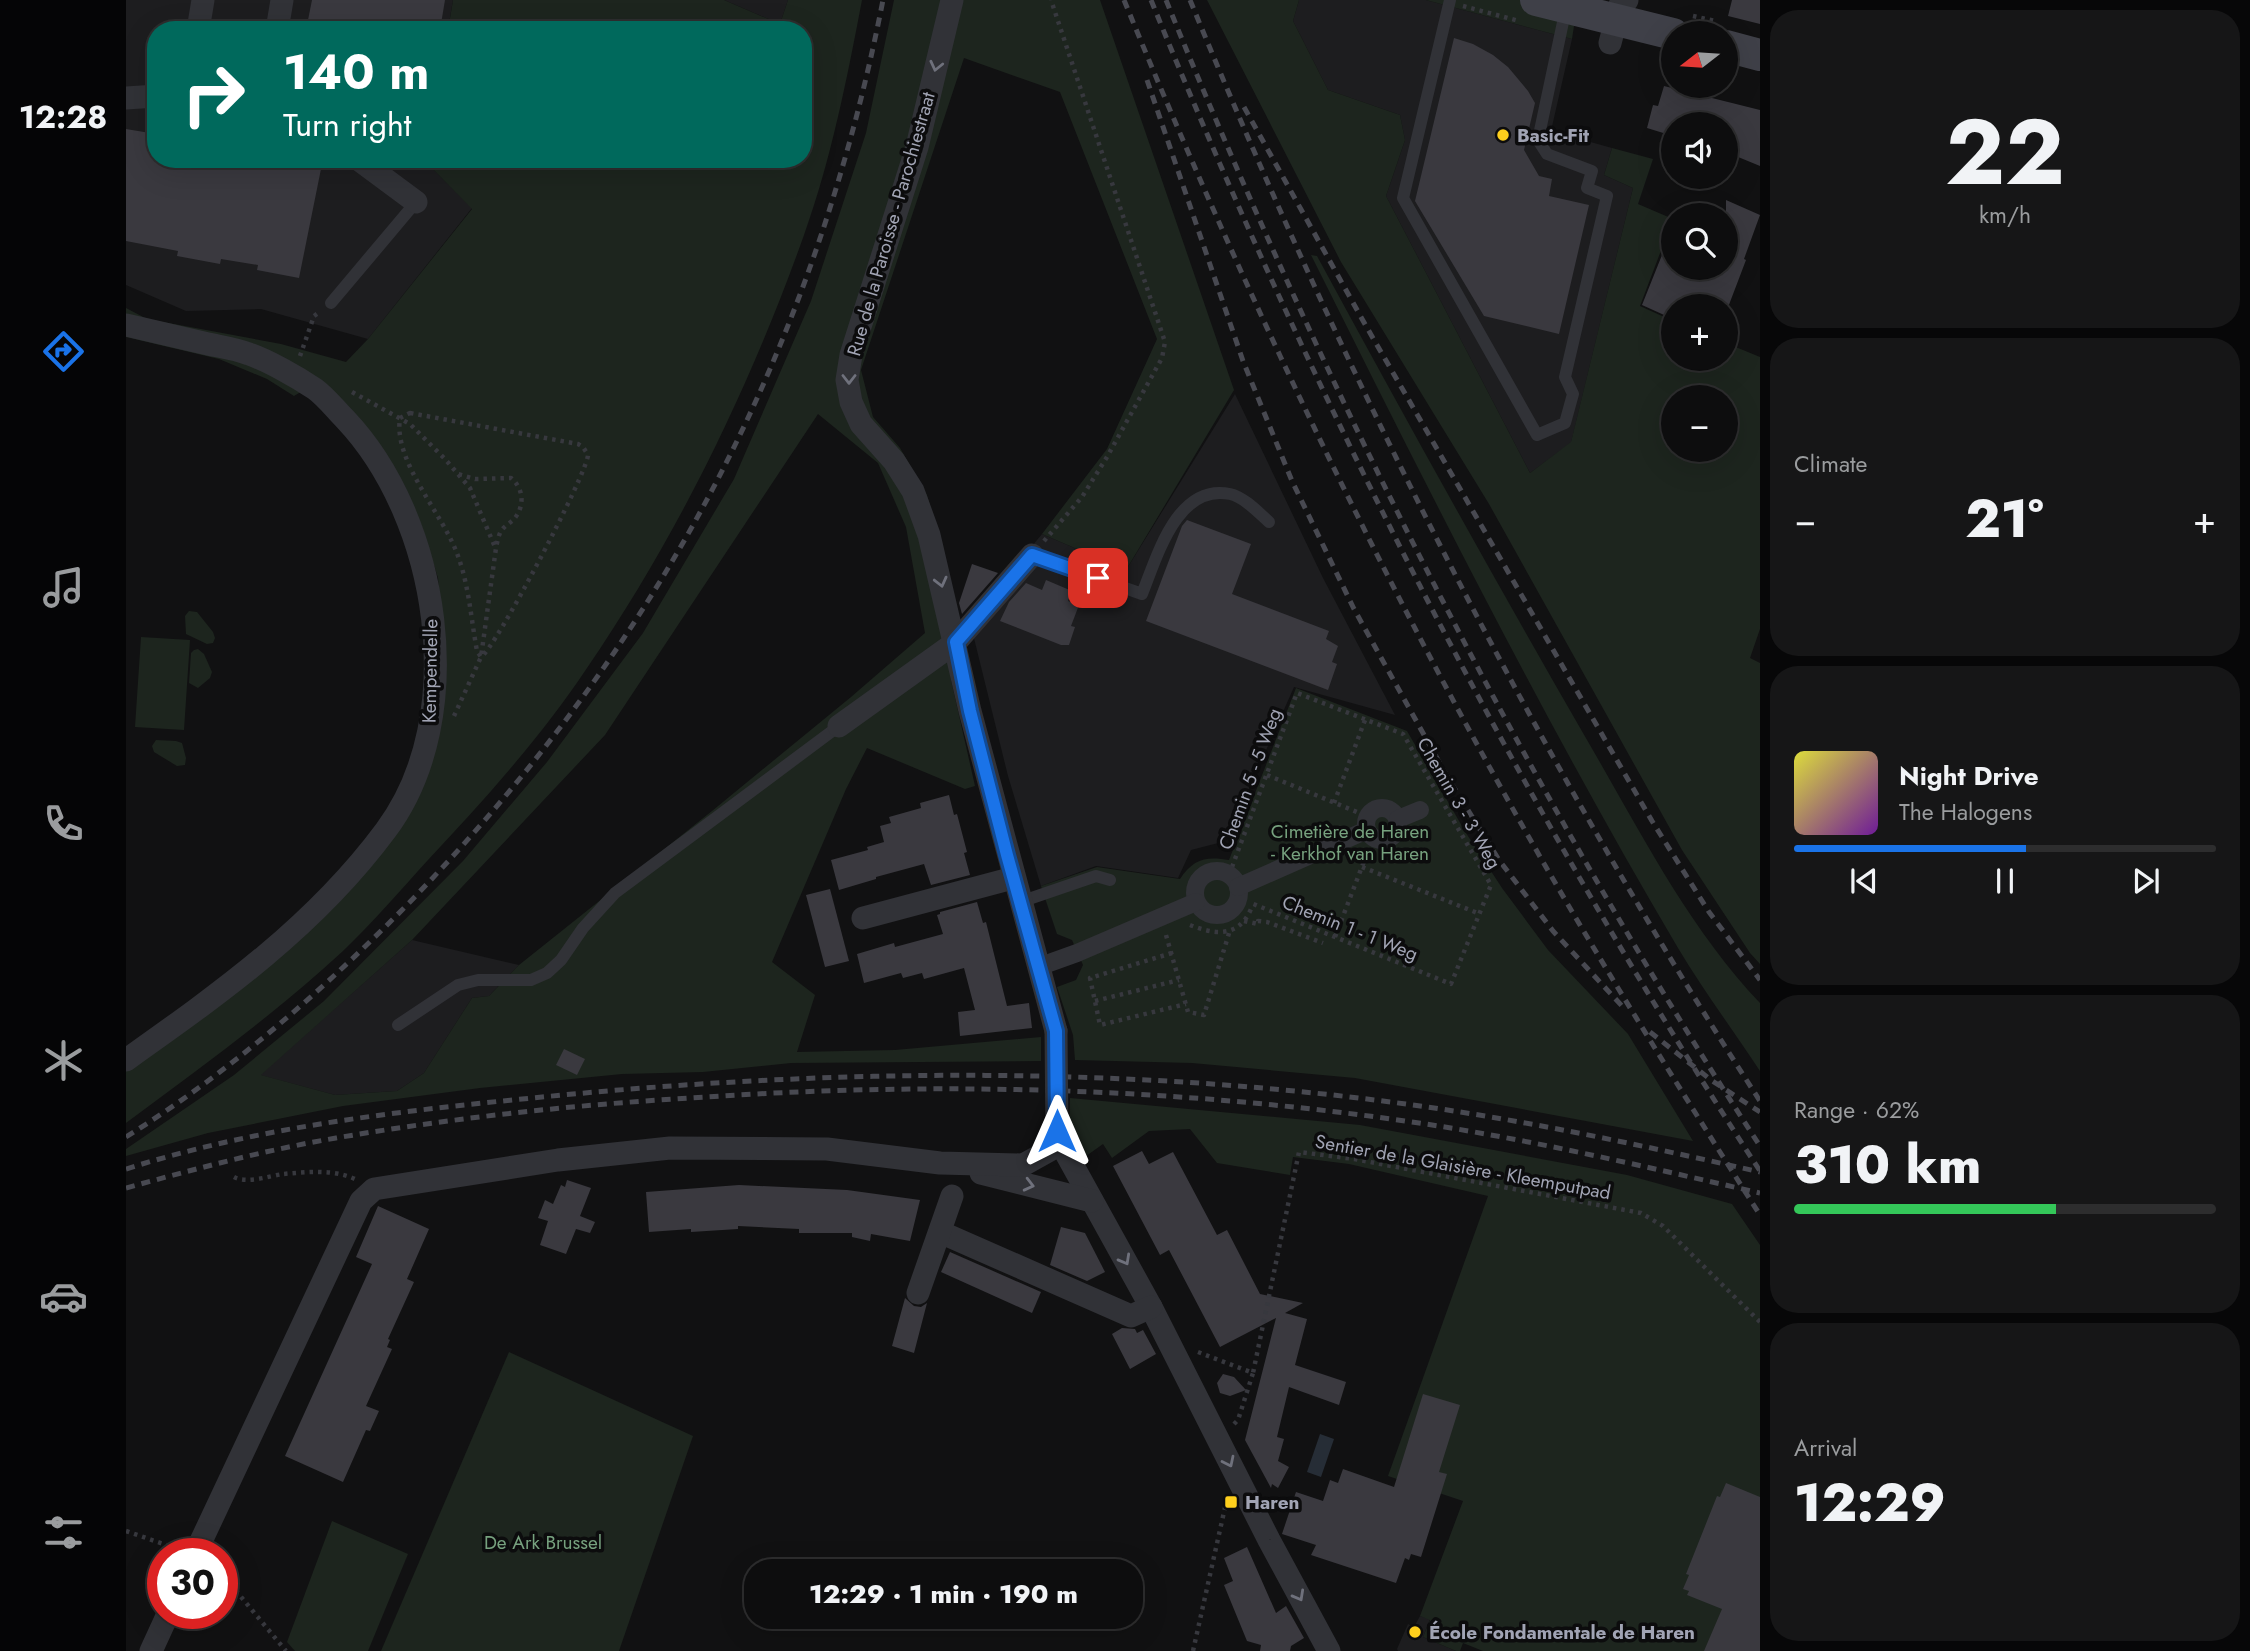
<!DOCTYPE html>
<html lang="en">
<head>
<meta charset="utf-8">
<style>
	:root { --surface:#0d0d0e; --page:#161617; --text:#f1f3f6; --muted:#9a9c9e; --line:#2d2d2e; --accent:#1a73e8 }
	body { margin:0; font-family:Jost,sans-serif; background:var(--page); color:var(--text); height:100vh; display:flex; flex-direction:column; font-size:26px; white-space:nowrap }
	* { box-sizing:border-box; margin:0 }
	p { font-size:23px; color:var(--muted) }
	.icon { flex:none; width:38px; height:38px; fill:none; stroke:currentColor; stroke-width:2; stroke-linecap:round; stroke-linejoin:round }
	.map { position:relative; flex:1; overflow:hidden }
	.panel { display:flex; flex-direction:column; gap:10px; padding:10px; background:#070708; width:490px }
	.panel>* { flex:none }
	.banner { position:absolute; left:21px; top:21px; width:665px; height:147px; border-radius:28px; box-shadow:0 7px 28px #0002,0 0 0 2px var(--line); background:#00695c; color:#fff; overflow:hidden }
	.needle { width:46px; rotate:253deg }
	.tools { position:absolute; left:1535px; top:21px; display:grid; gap:14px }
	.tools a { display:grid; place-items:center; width:77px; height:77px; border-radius:50%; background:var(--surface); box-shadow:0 7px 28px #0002,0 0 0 2px var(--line); font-size:35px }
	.speed { position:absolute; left:21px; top:1538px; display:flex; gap:14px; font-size:35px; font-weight:700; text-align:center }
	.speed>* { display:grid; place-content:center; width:91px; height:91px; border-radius:50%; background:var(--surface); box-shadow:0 7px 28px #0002,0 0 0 2px var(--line); line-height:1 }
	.speed .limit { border:10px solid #d22; background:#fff; color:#111 }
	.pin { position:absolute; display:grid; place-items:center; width:60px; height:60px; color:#fff; margin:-30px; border-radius:14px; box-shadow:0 4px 10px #0006 }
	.me { position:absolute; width:77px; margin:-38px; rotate:0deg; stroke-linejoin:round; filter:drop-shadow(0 0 5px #0008) }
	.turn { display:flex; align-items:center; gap:24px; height:147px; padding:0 21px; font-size:32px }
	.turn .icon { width:91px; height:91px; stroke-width:2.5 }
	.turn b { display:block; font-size:49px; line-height:60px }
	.big { font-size:52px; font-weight:800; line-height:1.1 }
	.panel .card { flex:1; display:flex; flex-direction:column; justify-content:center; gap:10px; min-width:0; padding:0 24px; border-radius:28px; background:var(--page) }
	.panel .dial { align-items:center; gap:0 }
	.dial b { font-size:91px; line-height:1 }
	.song { display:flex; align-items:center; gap:21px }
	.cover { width:84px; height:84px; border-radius:10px; background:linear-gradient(135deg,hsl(60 70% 55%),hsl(280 70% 35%)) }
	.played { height:7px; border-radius:4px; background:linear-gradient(90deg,var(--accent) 55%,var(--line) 55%) }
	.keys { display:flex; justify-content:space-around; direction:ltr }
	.heat { display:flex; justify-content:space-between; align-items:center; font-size:38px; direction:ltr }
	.charge { height:10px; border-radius:5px; background:linear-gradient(90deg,#34c759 62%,var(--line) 0) }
	.trip { position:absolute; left:618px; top:1559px; width:399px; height:70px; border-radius:28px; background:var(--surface); box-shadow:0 7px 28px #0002,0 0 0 2px var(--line); font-weight:800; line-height:70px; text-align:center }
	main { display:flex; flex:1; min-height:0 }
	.menu { display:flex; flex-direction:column; width:126px; justify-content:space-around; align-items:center; background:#050506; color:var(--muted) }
	.menu .icon { width:49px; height:49px }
	.menu .current { color:var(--accent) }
	.menu b { font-size:32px; color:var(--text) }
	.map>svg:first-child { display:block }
</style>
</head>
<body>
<main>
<nav class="menu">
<b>12:28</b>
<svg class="icon current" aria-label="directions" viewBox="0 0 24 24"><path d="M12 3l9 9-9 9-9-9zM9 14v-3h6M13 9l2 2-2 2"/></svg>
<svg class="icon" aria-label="music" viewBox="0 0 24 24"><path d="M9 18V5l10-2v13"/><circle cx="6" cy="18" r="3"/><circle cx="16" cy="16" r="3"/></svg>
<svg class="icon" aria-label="phone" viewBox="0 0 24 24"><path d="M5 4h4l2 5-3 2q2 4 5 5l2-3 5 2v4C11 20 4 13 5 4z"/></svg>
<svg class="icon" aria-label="climate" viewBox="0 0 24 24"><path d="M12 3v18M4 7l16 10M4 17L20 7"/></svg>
<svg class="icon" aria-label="car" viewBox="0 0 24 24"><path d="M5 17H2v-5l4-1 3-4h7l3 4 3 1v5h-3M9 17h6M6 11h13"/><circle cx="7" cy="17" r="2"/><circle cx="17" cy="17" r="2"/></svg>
<svg class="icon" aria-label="filters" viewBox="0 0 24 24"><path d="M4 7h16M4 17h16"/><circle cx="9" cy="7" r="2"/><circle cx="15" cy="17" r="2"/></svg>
</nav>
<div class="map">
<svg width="1634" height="1651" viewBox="0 0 1634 1651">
	<rect width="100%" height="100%" fill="#111112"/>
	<!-- built -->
	<g fill="#1d1d1f">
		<path d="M0,0h327l-5,30h-292v129h267l49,49 -104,131 -107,-30 -75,2 -60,-26z"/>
		<path d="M598,0h64l-8,24z"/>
		<path d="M1173,0h127l146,39 -21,92 61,17 -8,27 29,13 -62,255 -41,30 -144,-277 19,-56 -5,-25 -72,-25 -35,-69z"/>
		<path d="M1109,394l88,184 72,137 -101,-28 -68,154 -35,9 -13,28 -82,-12 -55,20 -33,-110 -39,-158 28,-30 45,-54 84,36z"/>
		<path d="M286,940l107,25 -30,31 -17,2 -48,75 -27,18 -62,4 -75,-20z"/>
		<path d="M1294,1616l10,3 -7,18 33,14h-58l-1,-2 11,-25 6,3z"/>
	</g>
	<!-- green -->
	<g fill="#1d251e" fill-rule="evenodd">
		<path d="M327,0h271l56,24 8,-24h74c-15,79 -31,160 -58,235 -54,152 -126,300 -217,433 -46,69 -102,131 -159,192 -28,31 -55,62 -85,91 -68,63 -143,117 -217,172v-58l268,-236 49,-183 -5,-68 -17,-54 -24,-44 -83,-96 -20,12 -27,-17 -48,-20 -93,-22v-29l21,11 134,25 65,18 22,-23 104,-130 -49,-50h380v-129h-355z"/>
		<path d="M768,0h206l134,390 -108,180 -84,-36 65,-85 50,-110 -97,-247 -96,-34 -103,312 12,47 27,31 27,47 16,56 8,129 24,106 -10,3 -98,-41 -21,41 -74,173 43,33 -18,57 98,-2 146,-13v24l-250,2 -88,9 -81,2 -142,14 -137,18 -135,27 -82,23v-7l108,-74 90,-74 139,-140 84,-99 96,-129 91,-154 77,-178 55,-168zM692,414l60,49 28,64 19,106 -74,64 -139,114 -193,154 -30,31 -17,2 -48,75 -27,18 -62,4 -74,-20 151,-135 193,-205z"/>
		<path d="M1081,0h92l-6,21 35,69 72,25 5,25 -19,56 144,277 41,-31 62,-254 -29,-13 8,-27 41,11 -15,45 35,15 -33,87 33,15v38h53v-16l34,14v272l-10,29 10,5v301l-10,-11 -68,-103 -193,-346 -148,-242zM1547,397h53v53h-53z"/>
		<path d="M1300,0h152l-6,39z"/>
		<path d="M1185,255l6,1c87,160 175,319 266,477 54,92 103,192 177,270v68c-27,-41 -57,-81 -82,-123 -133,-225 -250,-459 -367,-693z"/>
		<path d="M63,611l8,1 16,20 2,6 -2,5 -6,1 -21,-10 -1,-18z"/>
		<path d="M15,637l49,3 -6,90 -49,-3z"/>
		<path d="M68,650l4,-1 6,5 8,18 -2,6 -12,10 -9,-5 2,-30z"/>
		<path d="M1170,688l111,43 59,102 36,55 46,62 80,84 65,107 -338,-63 -163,-15 -117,-3 -2,-25 -16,-48 19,-7 7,-15 -11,-25 -15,-6 -16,-48 56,-19 83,12c13,-20 26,-23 49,-19z"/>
		<path d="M30,740l20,1 6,2 4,15 -1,7 -8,1 -23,-14 -2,-6z"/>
		<path d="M944,1098l290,27 267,50 105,29 28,41v406h-277l-20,-8 -3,8h-4l-33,-14 7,-17 -10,-4 43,-115 -75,-25 100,-280 -139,-32 -56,-7 -3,18 -73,-12 -27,-34 -41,2 -37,27 -9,-14 -21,15 -13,-22z"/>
		<path d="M383,1352l184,84 -74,215h-238z"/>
		<path d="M206,1521l76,33 -40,97h-73l-8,-9z"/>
	</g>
	<!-- water -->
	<path fill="#262d36" d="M1194,1434l14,5 -13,38 -14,-5z"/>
	<!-- building -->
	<g fill="#3a393f">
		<path d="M186,0h133l-5,30h-134z"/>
		<path d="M1606,0h28v24l-32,-8z"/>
		<path d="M1328,38l19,6 20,11 15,12 20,24 7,12 -11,47 15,26 13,3 -3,17 40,9 -30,129 -75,-18 -69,-115z"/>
		<path d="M1538,86l96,24v56l-34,-14v-28h-53v12l-26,-8 6,-23 5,1z"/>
		<path d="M0,129l30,5v25h138l28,5 -23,114 -42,-8 1,-5 -37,-6 -1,5 -43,-8 1,-5 -52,-10z"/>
		<path d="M1600,200l34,15 -16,44 2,1 -19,50 -1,-4h-53v13l-31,-14 30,-75 1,38h53z"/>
		<path d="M1061,520l64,24 -19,50 97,37 -3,8 12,7 -6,16 5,2 -9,26 -182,-69 36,-95z"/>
		<path d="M846,564l26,9 -36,41 -3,-11z"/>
		<path d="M920,580l26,11 -4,10 11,4 -8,21 4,1 -6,18h-8l-61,-24 9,-19 17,-19 16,7z"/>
		<path d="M823,795l5,20 3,-1 10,38 -3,1 6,22 -39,10 -7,-21 -48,13v2l-37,11 -8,-30 37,-10 -1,-3 17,-5 -4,-16 11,-3 -2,-6 32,-9 -1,-5z"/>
		<path d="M704,889l19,72 -24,6 -19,-72z"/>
		<path d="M851,902l6,21 3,-1 21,84 22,-3 3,25 -72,8 -2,-24 17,-2 -11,-42 -40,11 -2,-6 -19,5 -2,-5 -37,10 -7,-29 37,-11 1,4 48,-13 -6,-19 3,-1v-2z"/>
		<path d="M438,1049l21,10 -8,16 -21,-10z"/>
		<path d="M1016,1151l7,13 24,-12 44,83 10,-5 33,64 43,9 -18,10 22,6 -12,46 51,17 -7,23 -50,-18 -12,50 7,2 -6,22 11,6 -11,21 -6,-4 -1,4 -26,-48 31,-122 -56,29 -51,-97 -9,5 -47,-89z"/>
		<path d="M441,1180l24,8 -11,28 15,6 -5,11 -14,-4 -10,25 -26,-9 8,-24 -10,-3 7,-18 8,4 8,-19 4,2z"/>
		<path d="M613,1185l108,5 73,10 -10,41 -39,-7 -1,7 -18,-4v-4h-53v-4l-61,-3v3l-47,3v-3l-42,3 -3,-40z"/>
		<path d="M252,1206l51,23 -22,50 7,3 -26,57 2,1 -3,7 5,2 -26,57 13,5 -9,20 -4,-1 -23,52 -58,-26 87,-192 -16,-7z"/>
		<path d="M935,1227l24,6 20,39 -18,9 -37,-16z"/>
		<path d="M824,1252l91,40 -9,21 -91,-41z"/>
		<path d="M779,1298l9,8 7,1 6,-4 -13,50 -22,-7z"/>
		<path d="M996,1328l13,1 2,4 6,-3 13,24 -26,15 -18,-35z"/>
		<path d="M1097,1374l11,3 12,13 -16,6 -10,-3 -3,-10z"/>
		<path d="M1297,1394l37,11 -21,67 8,2 -26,83 -10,-3 -2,6 -4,-2 -9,25 -85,-28 5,-10 -34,-11 14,-42 27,9 7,-21 8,3 5,-14 51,18z"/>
		<path d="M1600,1483l34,14v154h-56l18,-42 -35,-14 2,-4 -6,-2 6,-14 -3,-1 31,-78 3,1z"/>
		<path d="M1121,1547l29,66 10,-7 18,32 -13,8 -1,5h-30l1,-6 -14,-4 -23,-56 9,-4 -9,-23z"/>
	</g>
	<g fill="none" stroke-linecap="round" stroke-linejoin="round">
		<!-- path -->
		<g stroke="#37383e" stroke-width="4.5" stroke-dasharray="3.5 5" stroke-linecap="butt">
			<path d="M1337,6l56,15"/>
			<path d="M1567,16l22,5"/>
			<path d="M174,356l14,-40 4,-3"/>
			<path d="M226,392l58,32 35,35 25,29 25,59"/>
			<path d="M284,413l168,31 5,3 5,8c-1,19 -93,194 -107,202l-4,-6c-6,-32 -8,-65 -19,-95 -14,-41 -65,-94 -58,-138z"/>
			<path d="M918,541l38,-44 25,-40 55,-99 3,-16 -114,-342"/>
			<path d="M328,716l27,-59 15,-109c1,-4 2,-12 5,-17 4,-6 12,-9 16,-16 8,-13 5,-28 -6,-37l-36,1 -17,-5"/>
			<path d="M1141,775l90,37"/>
			<path d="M1208,803l31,-83"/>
			<path d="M1106,867l65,-174 106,41 88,151 -40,99 -200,-81"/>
			<path d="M1236,867l118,47"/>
			<path d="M1118,921l14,3v-3l9,1 56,21"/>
			<path d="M1064,925c23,9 48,14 61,-16"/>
			<path d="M1040,935l22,77 16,3 26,-85"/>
			<path d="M1209,937l33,-86"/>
			<path d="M1046,953l-82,25 10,47 86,-21"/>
			<path d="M969,1001l84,-21"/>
			<path d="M108,1177c13,7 35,-1 49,-3 24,-2 50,-5 72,5"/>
			<path d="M1072,1352l55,21 46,-221 55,7 287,54 22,13 97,96"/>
			<path d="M1108,1424l4,-4 15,-47"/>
			<path d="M0,1531l49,17"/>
			<path d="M96,1580l15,12 49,59"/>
			<path d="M1067,1651l33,-148"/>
		</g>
		<!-- service -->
		<g stroke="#313237" stroke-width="12">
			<path d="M1324,0l-47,198 134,237 28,-12 8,-29 -8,-17 42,-181 -20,-8 5,-17 -45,-17 -9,-14 28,-132"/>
			<path d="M205,303l85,-101"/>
			<path d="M906,555l110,39c15,-37 35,-111 88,-100 14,3 29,19 39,28"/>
			<path d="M894,902l76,-26 14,4"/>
			<path d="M272,1025l60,-40 20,-5h53l16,-7 14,-13 22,-32 32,-35 224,-167"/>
		</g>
		<!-- pedestrian -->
		<g stroke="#313237" stroke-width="18">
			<circle cx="1256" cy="824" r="16"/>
			<path d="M1272,819l22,-9"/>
			<circle cx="1091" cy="893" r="22"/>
			<path d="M1112,887l129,-57"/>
			<path d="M912,967l39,-14 119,-51"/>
		</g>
		<!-- minor -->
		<g stroke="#313237" stroke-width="23">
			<path d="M826,0l-35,147 -66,208 -4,25 4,22 10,22 33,37 19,30 16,44 41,176 86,320"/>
			<path d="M72,30l5,-30"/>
			<path d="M151,30l5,-30"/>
			<path d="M1484,43l10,-38 7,-5"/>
			<path d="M0,98l30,-2"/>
			<path d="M232,159l58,43"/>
			<path d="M0,325c27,6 55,13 82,19 14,3 28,5 41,10 20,7 48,23 66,35 11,8 20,20 30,30 94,99 126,297 41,411 -71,96 -164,162 -260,230"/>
			<path d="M713,726l117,-84 76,-87"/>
			<path d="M737,918l150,-40"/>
			<path d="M931,1137l94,170 118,233 60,111"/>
			<path d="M855,1173l111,28"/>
			<path d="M814,1232l191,84 20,-9"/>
			<path d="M792,1293l34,-97"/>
			<path d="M69,1554l166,-353 13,-12 184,-29 112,-12 157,1 113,14 83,2 36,-20"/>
			<path d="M25,1651l17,-37"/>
		</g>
		<!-- secondary -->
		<g stroke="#3f4048" stroke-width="32">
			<path d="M1410,0l137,34"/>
			<path d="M1600,46l34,9"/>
		</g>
		<!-- rail -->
		<g stroke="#484951" stroke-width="5" stroke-dasharray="9 7" stroke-linecap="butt">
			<path d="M998,0c123,300 264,594 426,874 67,115 138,228 210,341"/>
			<path d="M1025,0c166,408 368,802 609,1171"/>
			<path d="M1040,0c162,398 359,786 594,1146"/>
			<path d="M1064,0c157,382 345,754 570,1101"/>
			<path d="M1021,80l96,281 49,120 62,128 94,169 51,82 54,71 69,75"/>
			<path d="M1118,107l122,219 286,495 57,91 51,68"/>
			<path d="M1524,1032l61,48 49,32"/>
			<path d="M0,1137c101,-63 193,-143 277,-228 253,-259 410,-553 480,-909"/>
			<path d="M0,1169c135,-43 275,-58 416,-72 293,-29 593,-32 885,10 112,16 222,40 333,65"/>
			<path d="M0,1188c69,-19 139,-38 210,-50 122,-21 246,-34 371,-41 237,-16 476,-9 712,26 114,17 228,44 341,70"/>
		</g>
		<!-- minor-bridge -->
		<path stroke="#313237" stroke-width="23" d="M930,1031l1,106"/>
	</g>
	<!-- one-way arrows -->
	<defs><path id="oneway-chevron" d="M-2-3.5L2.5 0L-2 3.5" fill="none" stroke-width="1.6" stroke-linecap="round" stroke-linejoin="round" transform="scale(1.75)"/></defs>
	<g stroke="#6f717c">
		<use href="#oneway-chevron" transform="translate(810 66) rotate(103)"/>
		<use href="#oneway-chevron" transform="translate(723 379) rotate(90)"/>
		<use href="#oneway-chevron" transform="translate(815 582) rotate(76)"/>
		<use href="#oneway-chevron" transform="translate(903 1185) rotate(14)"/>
		<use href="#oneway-chevron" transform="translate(999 1260) rotate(61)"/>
		<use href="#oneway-chevron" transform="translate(1103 1462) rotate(64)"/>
		<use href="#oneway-chevron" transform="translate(1173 1596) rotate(61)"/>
	</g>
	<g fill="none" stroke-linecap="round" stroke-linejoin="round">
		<defs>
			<path id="route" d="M931,1131l-1,-100 -49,-176 -37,-144 -14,-69 76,-87 66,23"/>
		</defs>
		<!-- route casing -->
		<use href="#route" stroke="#114b97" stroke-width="18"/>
		<!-- route -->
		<use href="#route" stroke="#1a73e8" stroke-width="12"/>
	</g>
	<!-- markers -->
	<g fill="#fecf1d" stroke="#0c0c0d" stroke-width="2.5">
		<circle cx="1377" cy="135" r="7"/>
		<rect x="1098" y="1495" width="14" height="14" rx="3.5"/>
		<circle cx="1289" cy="1632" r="7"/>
	</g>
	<g text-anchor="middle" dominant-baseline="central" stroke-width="7" stroke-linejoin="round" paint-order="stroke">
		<!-- poi labels -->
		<g font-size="19" font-weight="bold" fill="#a1a4b4" stroke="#0c0c0d" text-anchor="start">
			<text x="1391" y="135">Basic-Fit</text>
			<text x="1119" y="1502">Haren</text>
			<text x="1303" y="1632">École Fondamentale de Haren</text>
		</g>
		<!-- street labels -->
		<g font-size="19" fill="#a1a4b4" stroke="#0c0c0d">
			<text transform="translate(765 224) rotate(-74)">Rue de la Paroisse - Parochiestraat</text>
			<text transform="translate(304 671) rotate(-89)">Kempendelle</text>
			<text transform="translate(1124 779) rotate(-70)">Chemin 5 - 5 Weg</text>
			<text transform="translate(1333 803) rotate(60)">Chemin 3 - 3 Weg</text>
			<text transform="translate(1224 928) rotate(22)">Chemin 1 - 1 Weg</text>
			<text transform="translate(1337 1167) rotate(10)">Sentier de la Glaisière - Kleemputpad</text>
		</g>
		<!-- park labels -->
		<g font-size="19" fill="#76a17e" stroke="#0c0c0d">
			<text x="1224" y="831">Cimetière de Haren<tspan x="1224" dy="22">- Kerkhof van Haren</tspan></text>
			<text x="417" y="1542">De Ark Brussel</text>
		</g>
	</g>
</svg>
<div class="tools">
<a><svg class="needle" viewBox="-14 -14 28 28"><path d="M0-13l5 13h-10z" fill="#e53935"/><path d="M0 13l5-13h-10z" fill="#9a9c9e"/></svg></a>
<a><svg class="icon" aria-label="sound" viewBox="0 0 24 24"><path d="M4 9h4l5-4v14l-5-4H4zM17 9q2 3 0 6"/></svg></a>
<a><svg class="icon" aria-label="search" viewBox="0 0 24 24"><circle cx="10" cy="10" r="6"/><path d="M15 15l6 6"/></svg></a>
<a>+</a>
<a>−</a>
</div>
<div class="speed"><div class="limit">30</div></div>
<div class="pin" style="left:972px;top:578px;background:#d93025"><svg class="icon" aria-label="arrive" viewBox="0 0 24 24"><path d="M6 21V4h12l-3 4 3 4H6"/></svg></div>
<svg class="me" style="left:931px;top:1131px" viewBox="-20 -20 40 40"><path d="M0-17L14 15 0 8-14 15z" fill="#1a73e8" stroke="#fff" stroke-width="4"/></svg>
<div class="trip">12:29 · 1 min · 190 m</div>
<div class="banner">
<div class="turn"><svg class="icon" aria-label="right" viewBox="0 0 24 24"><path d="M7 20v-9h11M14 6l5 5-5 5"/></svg><div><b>140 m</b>Turn right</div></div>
</div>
</div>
<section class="panel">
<div class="card dial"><b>22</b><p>km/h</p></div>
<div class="card"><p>Climate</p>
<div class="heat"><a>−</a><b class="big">21°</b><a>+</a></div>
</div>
<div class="card">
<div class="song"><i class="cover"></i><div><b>Night Drive</b><p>The Halogens</p></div></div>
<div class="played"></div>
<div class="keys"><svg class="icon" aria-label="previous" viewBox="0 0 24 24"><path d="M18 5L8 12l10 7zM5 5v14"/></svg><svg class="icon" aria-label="pause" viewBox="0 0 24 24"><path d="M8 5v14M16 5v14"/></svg><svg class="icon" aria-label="next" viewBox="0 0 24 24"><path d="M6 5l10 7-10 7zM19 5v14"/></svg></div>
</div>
<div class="card"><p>Range · 62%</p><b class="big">310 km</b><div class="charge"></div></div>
<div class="card"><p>Arrival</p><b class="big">12:29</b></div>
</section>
</main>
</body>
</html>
